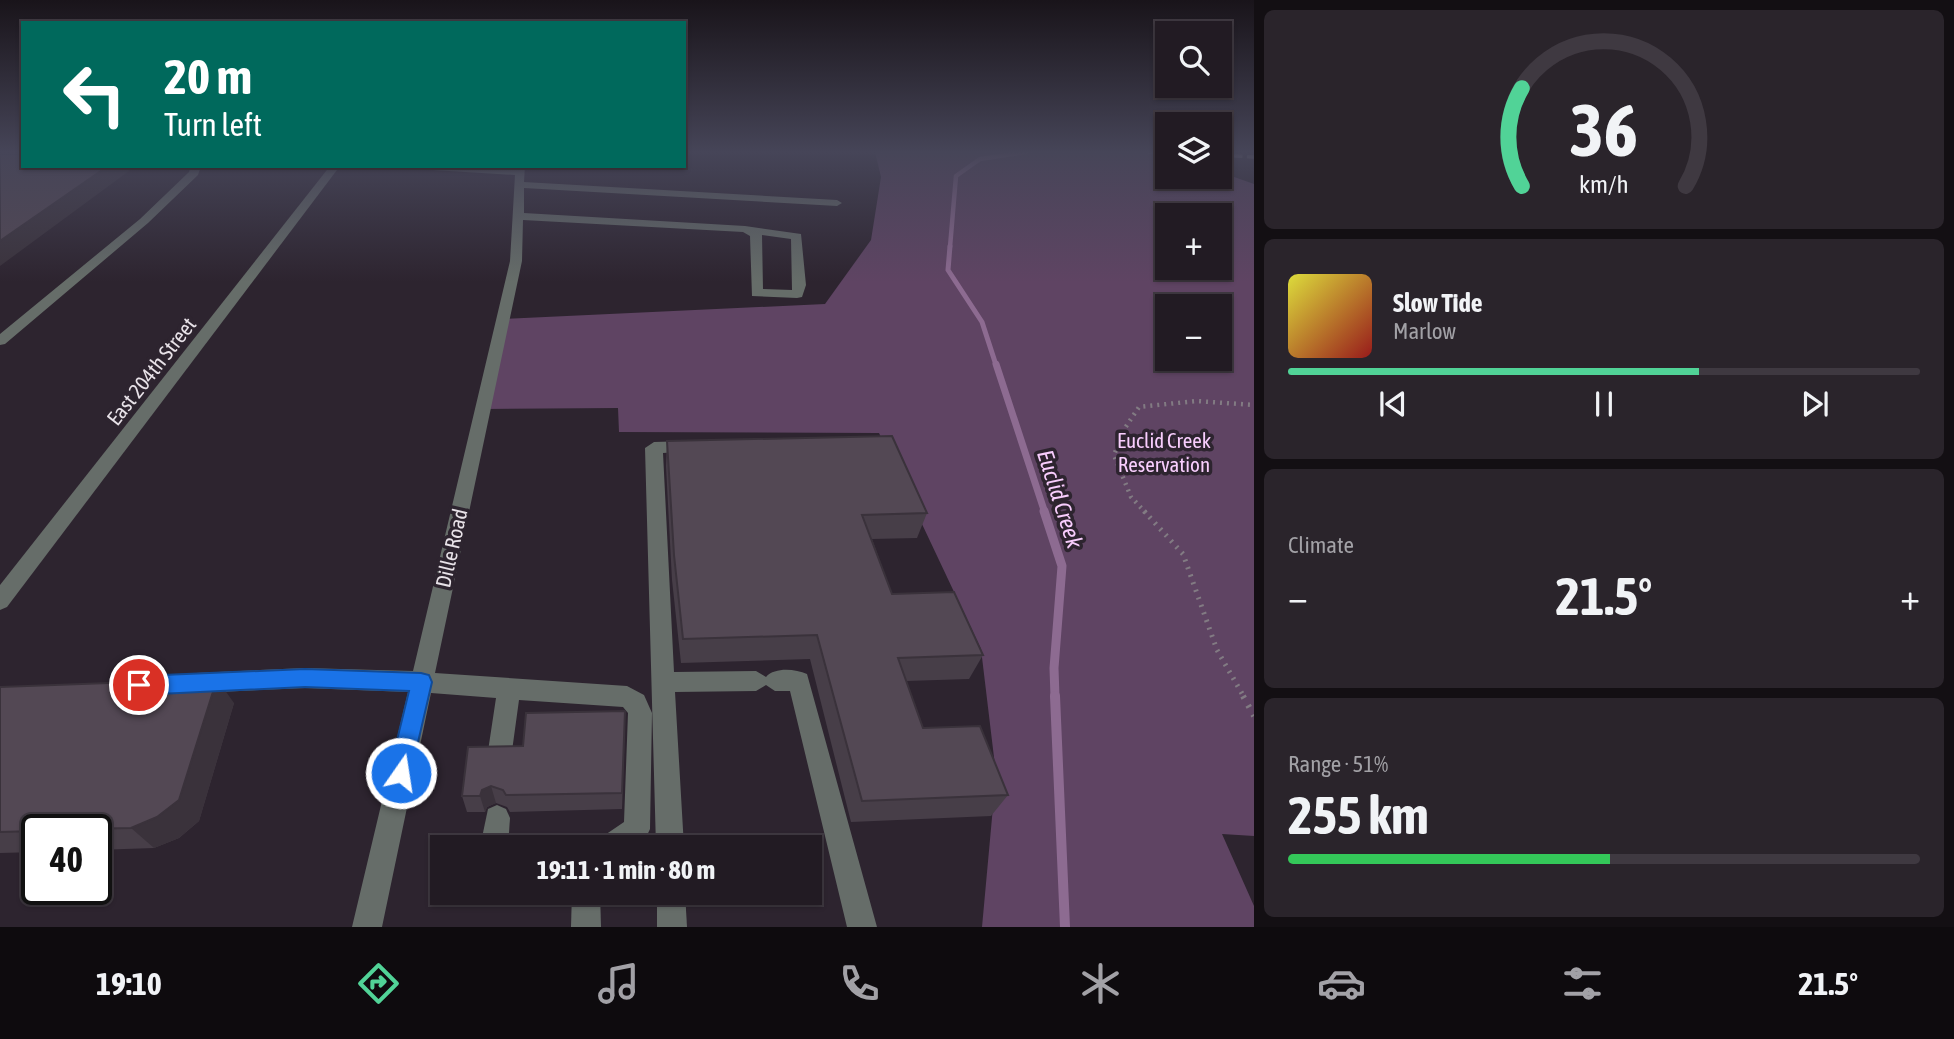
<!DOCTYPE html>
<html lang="en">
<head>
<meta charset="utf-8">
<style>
	:root { --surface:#221b23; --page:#2a242b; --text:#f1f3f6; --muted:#a2a1a6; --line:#3f3941; --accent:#51d397 }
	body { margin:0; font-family:"Asap Condensed",sans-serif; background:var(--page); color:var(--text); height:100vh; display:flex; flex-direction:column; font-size:26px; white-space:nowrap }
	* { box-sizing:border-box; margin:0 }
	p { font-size:23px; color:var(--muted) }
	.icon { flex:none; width:38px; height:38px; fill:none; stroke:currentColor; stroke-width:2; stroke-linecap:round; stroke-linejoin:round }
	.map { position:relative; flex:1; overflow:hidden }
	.details { display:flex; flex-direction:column; gap:10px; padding:10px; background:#130f13; width:700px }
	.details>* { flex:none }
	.top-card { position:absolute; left:21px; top:21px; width:665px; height:147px; border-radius:0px; box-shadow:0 2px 5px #0004,0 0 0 2px var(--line); background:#00695c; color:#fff; overflow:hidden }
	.fabs { position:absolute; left:1155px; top:21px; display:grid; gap:14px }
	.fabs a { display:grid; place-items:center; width:77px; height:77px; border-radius:0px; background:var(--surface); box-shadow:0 2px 5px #0004,0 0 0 2px var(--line); font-size:35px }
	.speed { position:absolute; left:21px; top:814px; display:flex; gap:14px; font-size:35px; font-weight:700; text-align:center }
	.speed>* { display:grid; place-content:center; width:91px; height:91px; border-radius:50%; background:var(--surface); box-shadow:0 2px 5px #0004,0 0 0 2px var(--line); line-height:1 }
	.speed .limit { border:4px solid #111; border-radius:10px; background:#fff; color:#111 }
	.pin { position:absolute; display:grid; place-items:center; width:60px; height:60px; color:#fff; margin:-30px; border:4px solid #fff; border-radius:50%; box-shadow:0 2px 7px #0007 }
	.me { position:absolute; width:77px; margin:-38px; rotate:13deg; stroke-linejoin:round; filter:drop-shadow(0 0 5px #0008) }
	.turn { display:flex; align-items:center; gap:24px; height:147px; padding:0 28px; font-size:32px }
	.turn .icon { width:91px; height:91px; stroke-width:2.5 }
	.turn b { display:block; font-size:49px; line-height:60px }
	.big { font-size:52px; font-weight:700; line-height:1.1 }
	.details .card { flex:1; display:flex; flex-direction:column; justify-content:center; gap:10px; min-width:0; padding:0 24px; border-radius:10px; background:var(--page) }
	.details .dial { align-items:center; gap:0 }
	.dial svg { height:182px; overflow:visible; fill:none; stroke:var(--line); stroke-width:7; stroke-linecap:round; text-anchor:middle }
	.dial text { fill:var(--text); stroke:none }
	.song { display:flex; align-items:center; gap:21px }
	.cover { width:84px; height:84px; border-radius:10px; background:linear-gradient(135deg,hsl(60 70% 55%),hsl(0 70% 35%)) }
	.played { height:7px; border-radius:4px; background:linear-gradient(90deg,var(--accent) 65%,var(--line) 65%) }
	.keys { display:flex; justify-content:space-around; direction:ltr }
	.heat { display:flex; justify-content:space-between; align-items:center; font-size:38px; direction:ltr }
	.charge { height:10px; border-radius:5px; background:linear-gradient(90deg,#34c759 51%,var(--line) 0) }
	.trip { position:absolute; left:430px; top:835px; width:392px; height:70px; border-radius:0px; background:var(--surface); box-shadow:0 2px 5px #0004,0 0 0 2px var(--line); font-weight:700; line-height:70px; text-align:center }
	.dock { display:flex; height:112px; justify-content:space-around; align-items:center; background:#0e0b0e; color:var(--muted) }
	.dock .icon { width:49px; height:49px }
	.dock .current { color:var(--accent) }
	.dock b { font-size:32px; color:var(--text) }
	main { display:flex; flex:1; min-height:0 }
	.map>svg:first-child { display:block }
</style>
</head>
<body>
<main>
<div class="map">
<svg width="1254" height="927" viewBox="0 0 1254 927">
	<rect width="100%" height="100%" fill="#2d242f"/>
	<!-- green -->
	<path fill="#5f4463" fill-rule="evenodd" d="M875,152h292v25h53v-5l34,12v652l-32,-2 32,72v21h-272l14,-153 -15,-125 -102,-216 -260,-1 -1,-24 -135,1 19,-90 323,-15 46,-64 10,-63zM1167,215h53v53h-53zM1167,306h53v53h-53z"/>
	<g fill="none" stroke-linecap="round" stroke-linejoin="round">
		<!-- stream-far4 -->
		<path stroke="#8d6b91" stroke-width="4.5" d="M950,247l6,-71 24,-17 46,-7"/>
		<!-- stream-far3 -->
		<path stroke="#8d6b91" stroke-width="5" d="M950,246l-2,24 34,52 14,43"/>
		<!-- stream-far2 -->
		<path stroke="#8d6b91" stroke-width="7" d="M996,364l49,149"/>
		<!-- stream-far1 -->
		<path stroke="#8d6b91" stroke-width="9" d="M1044,511l18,55 -8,102 1,29"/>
		<!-- stream -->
		<path stroke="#8d6b91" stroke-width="10" d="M1055,696l10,231"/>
		<!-- path-far2 -->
		<path stroke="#827b83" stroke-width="4.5" stroke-dasharray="2 5" stroke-linecap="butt" d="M1146,513l-15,-16 -17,-42 11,-27 14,-21 57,-6 58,4"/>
		<!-- path-far1 -->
		<path stroke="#827b83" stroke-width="5" stroke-dasharray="2 6" stroke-linecap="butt" d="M1144,511l39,43 34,96 27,47"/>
		<!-- path -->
		<path stroke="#827b83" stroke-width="6" stroke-dasharray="2.5 8" stroke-linecap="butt" d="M1243,696l11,20"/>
		<!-- minor -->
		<g fill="#666d69" fill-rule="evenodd">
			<path d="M191,166h10l-3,9 -50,48 -143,121 -5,1v-11l140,-115 49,-47z"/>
			<path d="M330,166h10l-333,441 -7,3v-25z"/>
			<path d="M411,166l104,3v-3h10l-1,16 313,18 5,3 -5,3 -313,-18v25l221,13 56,8 5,51 -4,12 -5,1 -45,-2 -2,-60 -7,-4 -220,-12 -1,41 -87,412 192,13 17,9 8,18 -2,116c-9,23 -30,18 -52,18l4,-10 22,-15 4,-109 -5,-6 -104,-7 -7,51 -3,8 -9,4 -9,-4 -3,-8 8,-53 -65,-5 -49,234h-30l56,-235 -103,-4 -109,5 -8,-3 -4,-7 4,-7 8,-3 109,-5 108,3 97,-410 5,-86 -99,-6zM762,235l29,4 1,51 -29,-1z"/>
			<path d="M689,441l9,6 -3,4 -32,2 11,219 82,-1 10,6c9,-10 29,-8 41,-3l70,253h-30l-57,-236h-15l-9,-6 -10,6 -81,1 9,155h-28l-11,-399 9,-6z"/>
			<path d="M497,805l9,4 4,9 -2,29h-28l8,-38z"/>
			<path d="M572,892h28l1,35h-30z"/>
			<path d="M657,892h28l2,35h-30z"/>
		</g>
		<!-- rail -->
		<g stroke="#aea8af" stroke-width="3.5" stroke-dasharray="9 4.5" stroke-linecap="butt">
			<path d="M1148,152l19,1"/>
			<path d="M1220,155l34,2"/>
		</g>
	</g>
	<!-- wall -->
	<g fill="#473e48">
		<path d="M667,441l260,72 -10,25 -45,1 20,55 91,61 -14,24 -63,2 17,47 85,67 -17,21 -140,6 -41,-163 -129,4 -9,-83 -6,-114z"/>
		<path d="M0,687l234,16 -35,118 -20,17 -25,10 -58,2v-20h-59v22l-37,1z"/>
		<path d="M625,711l-3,98 -112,3 -3,-5 -11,-4 -9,4 -2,5h-18l-5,-16 61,-50z"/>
	</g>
	<!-- shaded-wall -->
	<g fill="#3a323b">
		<path d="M108,166h19l2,5 -129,95v-25z"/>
		<path d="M217,679l17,24 -35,118 -20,17 -25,10 -23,-20z"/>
		<path d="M625,711v18l-3,80v-16z"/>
		<path d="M491,786l5,17 -9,4 -2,5 -5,-16 2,-6z"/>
	</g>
	<!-- building -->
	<g fill="#534854" stroke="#3a323b" stroke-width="2">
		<path d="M0,154h23v12h85l-108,75z"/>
		<path d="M892,436l35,77 -65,2 30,79 62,-2 29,63 -85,3 25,70 57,-2 28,69 -146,6 -45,-166 -134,4 -9,-84 -7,-114z"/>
		<path d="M217,679l-38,121 -22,17 -26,11 -94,2v1l-37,1v-145z"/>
		<path d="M625,711l-3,82 -116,2 -3,-5 -12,-4 -9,4 -2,6h-18l6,-49 55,-1 3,-33z"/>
	</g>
	<!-- sky -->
	<linearGradient id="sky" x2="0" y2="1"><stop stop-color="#19141a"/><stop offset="0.54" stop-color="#464558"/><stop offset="1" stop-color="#464558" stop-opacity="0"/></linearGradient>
	<rect width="1254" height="282" fill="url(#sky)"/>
	<!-- route -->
	<path fill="#1a73e8" stroke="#114b97" stroke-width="2" d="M305,669l116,4 8,2 3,7 -23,99 -8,3 -8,-3 -4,-8 20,-82 -104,-4 -166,8 -8,-3 -3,-7 3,-7 8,-2z"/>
	<g text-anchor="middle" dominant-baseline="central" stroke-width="7" stroke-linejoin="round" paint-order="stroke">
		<!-- street labels -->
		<g font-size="21" fill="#e8e2e8" stroke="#2d242f">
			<text transform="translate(151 371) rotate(-52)">East 204th Street</text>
			<text transform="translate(451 548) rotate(-77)">Dille Road</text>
		</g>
		<!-- park labels -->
		<g font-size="21" fill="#f9cefe" stroke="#2d242f">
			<text x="1164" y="440">Euclid Creek<tspan x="1164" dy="24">Reservation</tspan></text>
		</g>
		<!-- water labels -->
		<g font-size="23" font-style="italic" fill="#f8cdfd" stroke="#2d242f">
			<text transform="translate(1060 499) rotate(72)">Euclid Creek</text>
		</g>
	</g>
</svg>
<div class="fabs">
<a><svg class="icon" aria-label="search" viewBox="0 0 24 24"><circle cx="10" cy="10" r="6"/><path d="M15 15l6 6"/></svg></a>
<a><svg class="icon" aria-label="layers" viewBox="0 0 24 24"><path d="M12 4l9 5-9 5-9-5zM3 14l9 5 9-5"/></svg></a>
<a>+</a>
<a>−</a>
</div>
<div class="speed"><div class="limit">40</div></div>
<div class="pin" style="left:139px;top:685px;background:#d93025"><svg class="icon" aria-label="arrive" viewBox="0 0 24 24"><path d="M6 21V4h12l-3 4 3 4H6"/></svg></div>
<svg class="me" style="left:401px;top:773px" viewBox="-20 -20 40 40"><circle r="17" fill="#1a73e8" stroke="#fff" stroke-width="3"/><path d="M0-11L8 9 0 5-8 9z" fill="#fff"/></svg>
<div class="trip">19:11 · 1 min · 80 m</div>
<div class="top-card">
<div class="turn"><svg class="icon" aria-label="left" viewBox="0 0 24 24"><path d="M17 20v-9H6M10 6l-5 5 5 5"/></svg><div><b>20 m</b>Turn left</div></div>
</div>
</div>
<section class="details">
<div class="card dial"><svg viewBox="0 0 100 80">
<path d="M14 69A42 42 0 1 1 86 69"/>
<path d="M14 69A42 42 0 0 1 14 26" stroke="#51d397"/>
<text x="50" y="56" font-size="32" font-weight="700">36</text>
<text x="50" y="72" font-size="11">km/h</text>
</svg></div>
<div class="card">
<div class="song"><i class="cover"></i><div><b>Slow Tide</b><p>Marlow</p></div></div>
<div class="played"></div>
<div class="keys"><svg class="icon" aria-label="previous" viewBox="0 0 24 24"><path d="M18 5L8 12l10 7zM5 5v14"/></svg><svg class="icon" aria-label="pause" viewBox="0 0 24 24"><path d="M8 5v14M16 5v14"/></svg><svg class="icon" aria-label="next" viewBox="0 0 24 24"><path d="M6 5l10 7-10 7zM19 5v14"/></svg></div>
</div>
<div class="card"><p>Climate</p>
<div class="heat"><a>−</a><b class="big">21.5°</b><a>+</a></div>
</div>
<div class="card"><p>Range · 51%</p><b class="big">255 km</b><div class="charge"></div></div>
</section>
</main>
<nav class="dock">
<b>19:10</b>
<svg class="icon current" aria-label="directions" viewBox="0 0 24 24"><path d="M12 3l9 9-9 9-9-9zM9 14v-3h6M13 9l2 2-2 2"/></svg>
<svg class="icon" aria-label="music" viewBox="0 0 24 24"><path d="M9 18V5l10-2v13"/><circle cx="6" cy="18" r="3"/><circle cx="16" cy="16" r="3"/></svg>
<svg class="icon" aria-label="phone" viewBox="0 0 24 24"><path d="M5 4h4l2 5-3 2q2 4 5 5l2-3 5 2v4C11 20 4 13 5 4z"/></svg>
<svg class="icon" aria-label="climate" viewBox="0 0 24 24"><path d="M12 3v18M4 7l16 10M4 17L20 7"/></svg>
<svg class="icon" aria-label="car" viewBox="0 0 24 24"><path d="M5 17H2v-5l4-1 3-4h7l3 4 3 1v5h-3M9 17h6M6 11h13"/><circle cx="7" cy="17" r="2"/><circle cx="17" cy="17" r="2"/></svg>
<svg class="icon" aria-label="filters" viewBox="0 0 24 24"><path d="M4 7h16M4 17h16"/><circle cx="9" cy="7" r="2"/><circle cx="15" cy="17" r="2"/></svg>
<b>21.5°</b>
</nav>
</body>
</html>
